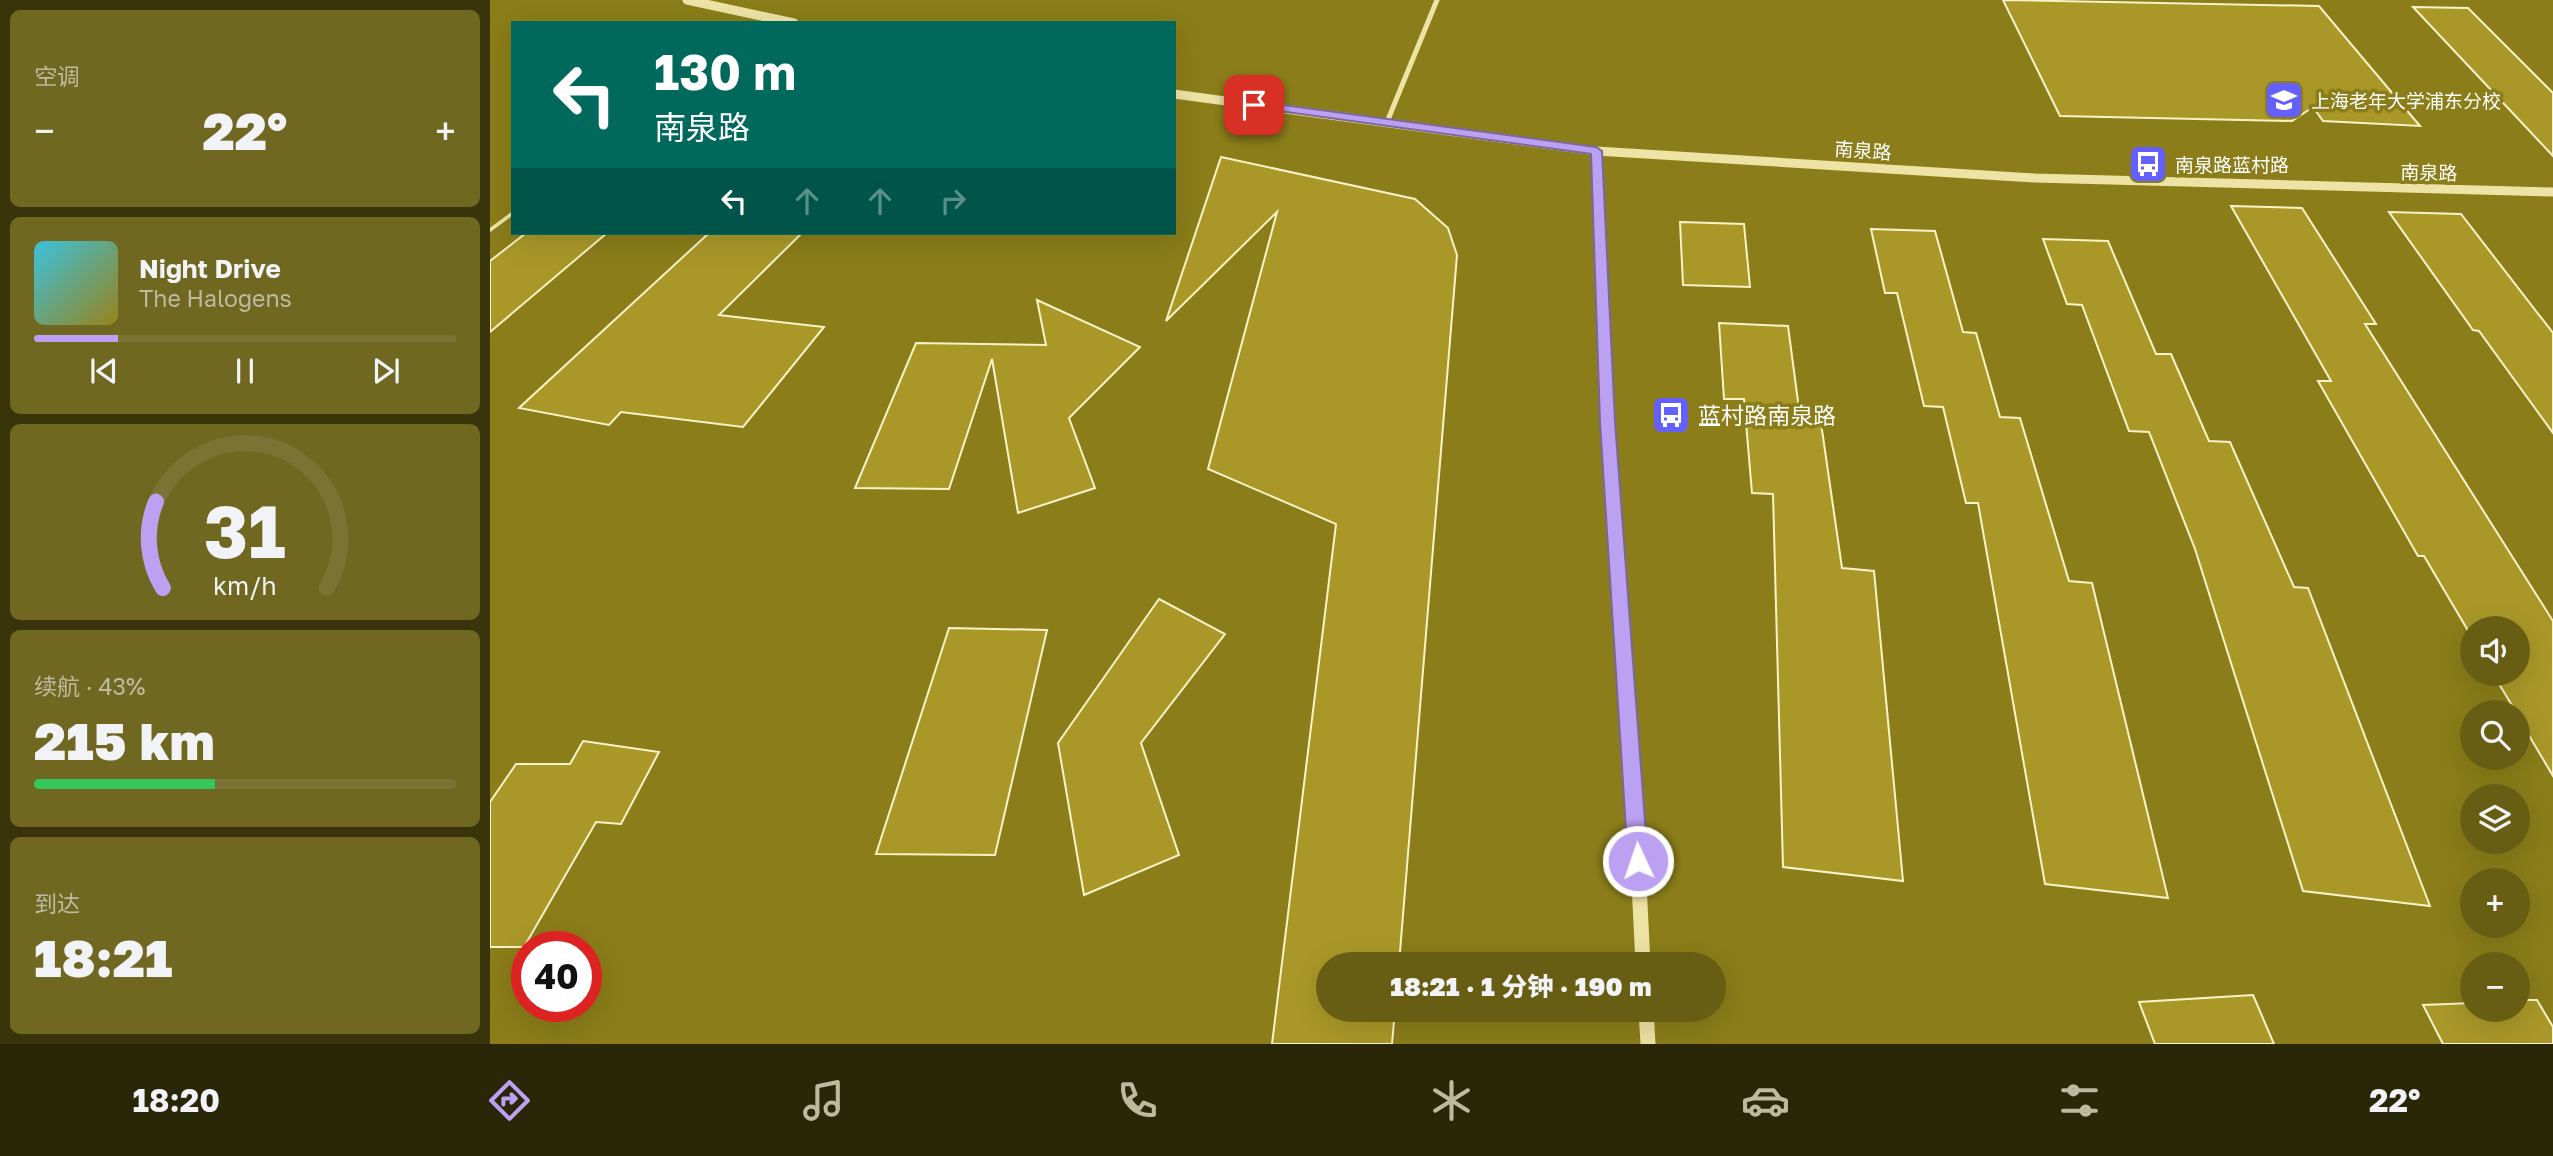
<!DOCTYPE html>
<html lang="zh">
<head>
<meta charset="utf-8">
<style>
	:root { --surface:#685e13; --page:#706721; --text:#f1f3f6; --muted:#bdbaa0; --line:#7b7333; --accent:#bca0f2 }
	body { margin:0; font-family:"Golos Text","Noto Sans SC",sans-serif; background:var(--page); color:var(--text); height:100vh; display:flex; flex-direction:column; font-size:26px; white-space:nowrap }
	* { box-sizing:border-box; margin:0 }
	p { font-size:23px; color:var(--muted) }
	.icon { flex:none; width:38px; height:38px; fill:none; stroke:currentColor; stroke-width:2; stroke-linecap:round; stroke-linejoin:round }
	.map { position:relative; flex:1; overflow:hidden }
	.drawer { display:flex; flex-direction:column; gap:10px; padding:10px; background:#39340a; width:490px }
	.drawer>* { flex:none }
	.top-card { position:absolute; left:21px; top:21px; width:665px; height:214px; border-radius:0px; box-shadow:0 7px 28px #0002; background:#00695c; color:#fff; overflow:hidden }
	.controls { position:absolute; left:1970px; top:616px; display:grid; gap:14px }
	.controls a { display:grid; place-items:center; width:70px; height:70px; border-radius:50%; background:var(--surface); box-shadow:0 7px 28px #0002; font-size:35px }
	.speed { position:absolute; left:21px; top:931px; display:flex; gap:14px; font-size:35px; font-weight:700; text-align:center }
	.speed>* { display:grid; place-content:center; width:91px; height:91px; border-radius:50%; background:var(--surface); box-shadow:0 7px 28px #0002; line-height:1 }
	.speed .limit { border:10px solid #d22; background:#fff; color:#111 }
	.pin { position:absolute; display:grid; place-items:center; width:60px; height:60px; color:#fff; margin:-30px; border-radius:14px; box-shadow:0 4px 10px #0006 }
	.me { position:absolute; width:77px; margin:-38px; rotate:357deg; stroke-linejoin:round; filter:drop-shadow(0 0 5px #0008) }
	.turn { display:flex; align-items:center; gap:24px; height:147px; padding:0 28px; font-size:32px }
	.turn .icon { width:91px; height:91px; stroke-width:2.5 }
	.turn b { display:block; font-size:49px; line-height:60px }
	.lanes { display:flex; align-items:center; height:66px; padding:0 28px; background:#0003; justify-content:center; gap:35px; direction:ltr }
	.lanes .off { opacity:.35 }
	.big { font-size:52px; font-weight:800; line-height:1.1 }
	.drawer .widget { flex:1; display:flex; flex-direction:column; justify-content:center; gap:10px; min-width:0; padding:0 24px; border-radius:10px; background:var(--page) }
	.drawer .dial { align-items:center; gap:0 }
	.dial svg { height:182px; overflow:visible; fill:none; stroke:var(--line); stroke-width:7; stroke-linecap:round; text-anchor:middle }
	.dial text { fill:var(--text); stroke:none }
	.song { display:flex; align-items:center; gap:21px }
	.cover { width:84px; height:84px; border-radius:10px; background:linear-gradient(135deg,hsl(190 70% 55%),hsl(50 70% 35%)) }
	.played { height:7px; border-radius:4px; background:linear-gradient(90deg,var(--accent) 20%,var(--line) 20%) }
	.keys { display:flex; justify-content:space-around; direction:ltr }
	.heat { display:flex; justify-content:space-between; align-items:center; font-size:38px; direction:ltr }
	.charge { height:10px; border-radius:5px; background:linear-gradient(90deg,#34c759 43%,var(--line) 0) }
	.trip { position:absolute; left:826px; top:952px; width:410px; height:70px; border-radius:35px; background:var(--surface); box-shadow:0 7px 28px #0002; font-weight:800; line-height:70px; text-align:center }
	.tabs { display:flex; height:112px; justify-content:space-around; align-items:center; background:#2a2608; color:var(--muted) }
	.tabs .icon { width:49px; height:49px }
	.tabs .on { color:var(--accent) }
	.tabs b { font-size:32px; color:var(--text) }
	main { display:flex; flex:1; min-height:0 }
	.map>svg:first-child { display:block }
</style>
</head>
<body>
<main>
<section class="drawer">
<div class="widget"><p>空调</p>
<div class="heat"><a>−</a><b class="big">22°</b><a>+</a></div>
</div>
<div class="widget">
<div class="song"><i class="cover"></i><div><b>Night Drive</b><p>The Halogens</p></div></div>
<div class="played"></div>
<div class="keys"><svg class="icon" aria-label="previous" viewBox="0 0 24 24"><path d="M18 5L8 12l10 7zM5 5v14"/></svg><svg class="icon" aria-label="pause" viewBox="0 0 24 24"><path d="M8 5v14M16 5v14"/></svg><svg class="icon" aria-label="next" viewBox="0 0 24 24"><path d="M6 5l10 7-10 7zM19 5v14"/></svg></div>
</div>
<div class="widget dial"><svg viewBox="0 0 100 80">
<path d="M14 69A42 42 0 1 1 86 69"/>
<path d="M14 69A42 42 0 0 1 11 31" stroke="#bca0f2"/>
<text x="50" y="56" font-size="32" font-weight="700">31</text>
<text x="50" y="72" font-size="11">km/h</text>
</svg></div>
<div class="widget"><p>续航 · 43%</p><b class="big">215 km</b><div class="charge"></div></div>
<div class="widget"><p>到达</p><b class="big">18:21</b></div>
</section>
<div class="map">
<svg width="2063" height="1044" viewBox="0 0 2063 1044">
	<rect width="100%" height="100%" fill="#8b7d19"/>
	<!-- building -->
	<g fill="#a99828" stroke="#faf3c9" stroke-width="2">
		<path d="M1513,0l316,6 101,120 -97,-5 -10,-14 -21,14 -232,-5z"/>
		<path d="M1923,7l55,1 85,85v63z"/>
		<path d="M731,157l194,42 33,29 9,27 -58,709h-71v46h67l-3,34h-120l64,-520 -128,-55 69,-257 -111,109z"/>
		<path d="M1741,206l71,2 74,116h-11l188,297v155l-35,-59v-5h-2l-23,-38h25v-46h-45v11l-49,-83h-6l-100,-175h13z"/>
		<path d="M1899,212l72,2 92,119v100l-74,-102 -6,-1z"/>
		<path d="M1190,222l64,2 6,63 -67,-2z"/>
		<path d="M1381,229l64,2 28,101 13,1 24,84 20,1 49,163 23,2 76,315 -123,-14 -67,-381h-12l-23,-96 -19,-1 -27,-113h-12z"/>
		<path d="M36,233h81l-117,99v-71z"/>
		<path d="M219,233h93l-83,82 105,12 -81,100 -122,-15 -12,13 -90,-17z"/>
		<path d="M1553,239l65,2 48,113h15l38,87 21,1 64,145 14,1 122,318 -127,-15 -108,-342 -46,-117 -20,-1 -47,-126 -15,-1z"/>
		<path d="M547,300l103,47 -71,71 26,70 -77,25 -26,-154 -43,130 -94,-1 61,-145 130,2z"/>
		<path d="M1229,323l69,3 11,83h20l23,159 32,3 29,310 -120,-14 -10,-373 -21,-1 -8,-94h-20z"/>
		<path d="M669,599l66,35 -84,109 38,112 -95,40 -26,-152z"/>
		<path d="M459,628l98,2 -52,225 -119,-1z"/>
		<path d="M93,741l76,11 -38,72 -25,-2 -72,125h-34v-145l26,-38h54z"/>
		<path d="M1763,995l21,49h-119l-16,-42z"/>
		<path d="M2028,1000h19l16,27v17h-110l-20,-39 50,-2v7h45z"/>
	</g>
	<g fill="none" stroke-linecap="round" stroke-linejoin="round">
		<!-- service -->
		<path stroke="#ede3a4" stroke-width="3.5" d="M0,230l23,-17"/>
		<!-- minor -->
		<path stroke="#ede3a4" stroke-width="5" d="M897,122l50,-122"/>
		<!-- tertiary-far2 -->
		<g stroke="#ede3a4" stroke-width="9">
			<path d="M197,0l107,23"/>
			<path d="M684,94l422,57 439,27 518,14"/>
			<path d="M1106,151l5,113"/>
		</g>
		<!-- tertiary-far1 -->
		<path stroke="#ede3a4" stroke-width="11" d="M1111,262l6,160 14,182"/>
		<!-- tertiary -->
		<g stroke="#ede3a4" stroke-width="15">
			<path d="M1130,602l14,181 9,181"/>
			<path d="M1156,1010l2,34"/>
		</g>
	</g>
	<!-- route -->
	<path fill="#bca0f2" stroke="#7a689d" stroke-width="2" d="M764,101l342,46 6,4 13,271 33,439 -3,6 -7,3 -7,-3 -3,-6 -28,-439 -9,-268 -341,-47 -2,-2z"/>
	<!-- icons -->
	<defs>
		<symbol id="school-square" viewBox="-11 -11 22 22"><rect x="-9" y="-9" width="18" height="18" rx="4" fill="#6460ff" stroke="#8b7d19"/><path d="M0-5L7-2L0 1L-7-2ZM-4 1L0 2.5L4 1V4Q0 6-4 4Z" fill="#fff"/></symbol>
		<symbol id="bus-square" viewBox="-11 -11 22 22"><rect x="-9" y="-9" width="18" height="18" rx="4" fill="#6460ff" stroke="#8b7d19"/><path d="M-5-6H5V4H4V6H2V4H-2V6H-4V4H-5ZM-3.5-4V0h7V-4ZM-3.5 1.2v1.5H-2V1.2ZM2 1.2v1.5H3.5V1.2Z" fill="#fff"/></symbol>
	</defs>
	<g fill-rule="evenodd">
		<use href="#school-square" x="1772" y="78" width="44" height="44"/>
		<use href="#bus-square" x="1636" y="142" width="44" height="44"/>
		<use href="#bus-square" x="1159" y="393" width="44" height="44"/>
	</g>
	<g text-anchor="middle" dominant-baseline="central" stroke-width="7" stroke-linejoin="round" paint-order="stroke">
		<!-- far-poi labels -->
		<g font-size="19" fill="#fff" stroke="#8b7d19" text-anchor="start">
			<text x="1821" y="100">上海老年大学浦东分校</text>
			<text x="1685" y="164">南泉路蓝村路</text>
		</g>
		<!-- far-street labels -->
		<g font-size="19" fill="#fff" stroke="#8b7d19">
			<text transform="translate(1373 150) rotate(4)">南泉路</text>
			<text transform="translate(1939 172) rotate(1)">南泉路</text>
		</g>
		<!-- poi labels -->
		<g font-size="23" fill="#fff" stroke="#8b7d19" text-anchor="start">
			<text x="1208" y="415">蓝村路南泉路</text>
		</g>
	</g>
</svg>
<div class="controls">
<a><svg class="icon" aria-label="sound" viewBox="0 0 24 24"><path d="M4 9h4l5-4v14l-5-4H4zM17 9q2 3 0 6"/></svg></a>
<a><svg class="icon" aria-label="search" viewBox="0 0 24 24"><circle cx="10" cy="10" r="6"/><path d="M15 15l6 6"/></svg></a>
<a><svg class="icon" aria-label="layers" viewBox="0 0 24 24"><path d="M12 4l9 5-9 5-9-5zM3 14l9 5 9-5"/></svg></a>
<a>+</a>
<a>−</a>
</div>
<div class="speed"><div class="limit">40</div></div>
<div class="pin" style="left:764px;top:105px;background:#d93025"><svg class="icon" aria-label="arrive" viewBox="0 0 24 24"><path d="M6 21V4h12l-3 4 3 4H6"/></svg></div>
<svg class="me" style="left:1148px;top:861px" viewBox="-20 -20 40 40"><circle r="17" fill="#bca0f2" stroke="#fff" stroke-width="3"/><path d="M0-11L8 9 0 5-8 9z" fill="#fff"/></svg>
<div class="trip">18:21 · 1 分钟 · 190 m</div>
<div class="top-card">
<div class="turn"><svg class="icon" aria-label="left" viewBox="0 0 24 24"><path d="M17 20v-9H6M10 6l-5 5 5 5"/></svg><div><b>130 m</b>南泉路</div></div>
<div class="lanes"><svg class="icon" aria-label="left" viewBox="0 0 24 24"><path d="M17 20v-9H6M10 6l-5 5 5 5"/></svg><svg class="icon off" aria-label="ahead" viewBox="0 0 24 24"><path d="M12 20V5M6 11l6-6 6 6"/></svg><svg class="icon off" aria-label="ahead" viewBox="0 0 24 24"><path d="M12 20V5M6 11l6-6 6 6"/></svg><svg class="icon off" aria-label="right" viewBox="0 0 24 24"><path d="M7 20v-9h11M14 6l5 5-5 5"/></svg></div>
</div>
</div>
</main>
<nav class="tabs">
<b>18:20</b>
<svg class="icon on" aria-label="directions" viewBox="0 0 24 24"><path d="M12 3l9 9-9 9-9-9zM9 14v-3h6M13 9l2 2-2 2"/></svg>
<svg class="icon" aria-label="music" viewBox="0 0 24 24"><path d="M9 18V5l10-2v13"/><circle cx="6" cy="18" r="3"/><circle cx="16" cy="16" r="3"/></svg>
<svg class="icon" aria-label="phone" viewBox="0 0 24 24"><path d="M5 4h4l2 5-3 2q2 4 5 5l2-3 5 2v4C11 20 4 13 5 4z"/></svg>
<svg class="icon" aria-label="climate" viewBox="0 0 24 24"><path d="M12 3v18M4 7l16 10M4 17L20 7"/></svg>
<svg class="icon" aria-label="car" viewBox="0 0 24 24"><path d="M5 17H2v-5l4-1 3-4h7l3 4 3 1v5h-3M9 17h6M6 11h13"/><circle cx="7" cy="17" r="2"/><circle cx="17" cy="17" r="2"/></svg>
<svg class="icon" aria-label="filters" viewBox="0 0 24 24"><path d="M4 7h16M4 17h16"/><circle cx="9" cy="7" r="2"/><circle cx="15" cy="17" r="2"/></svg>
<b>22°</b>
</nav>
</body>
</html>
